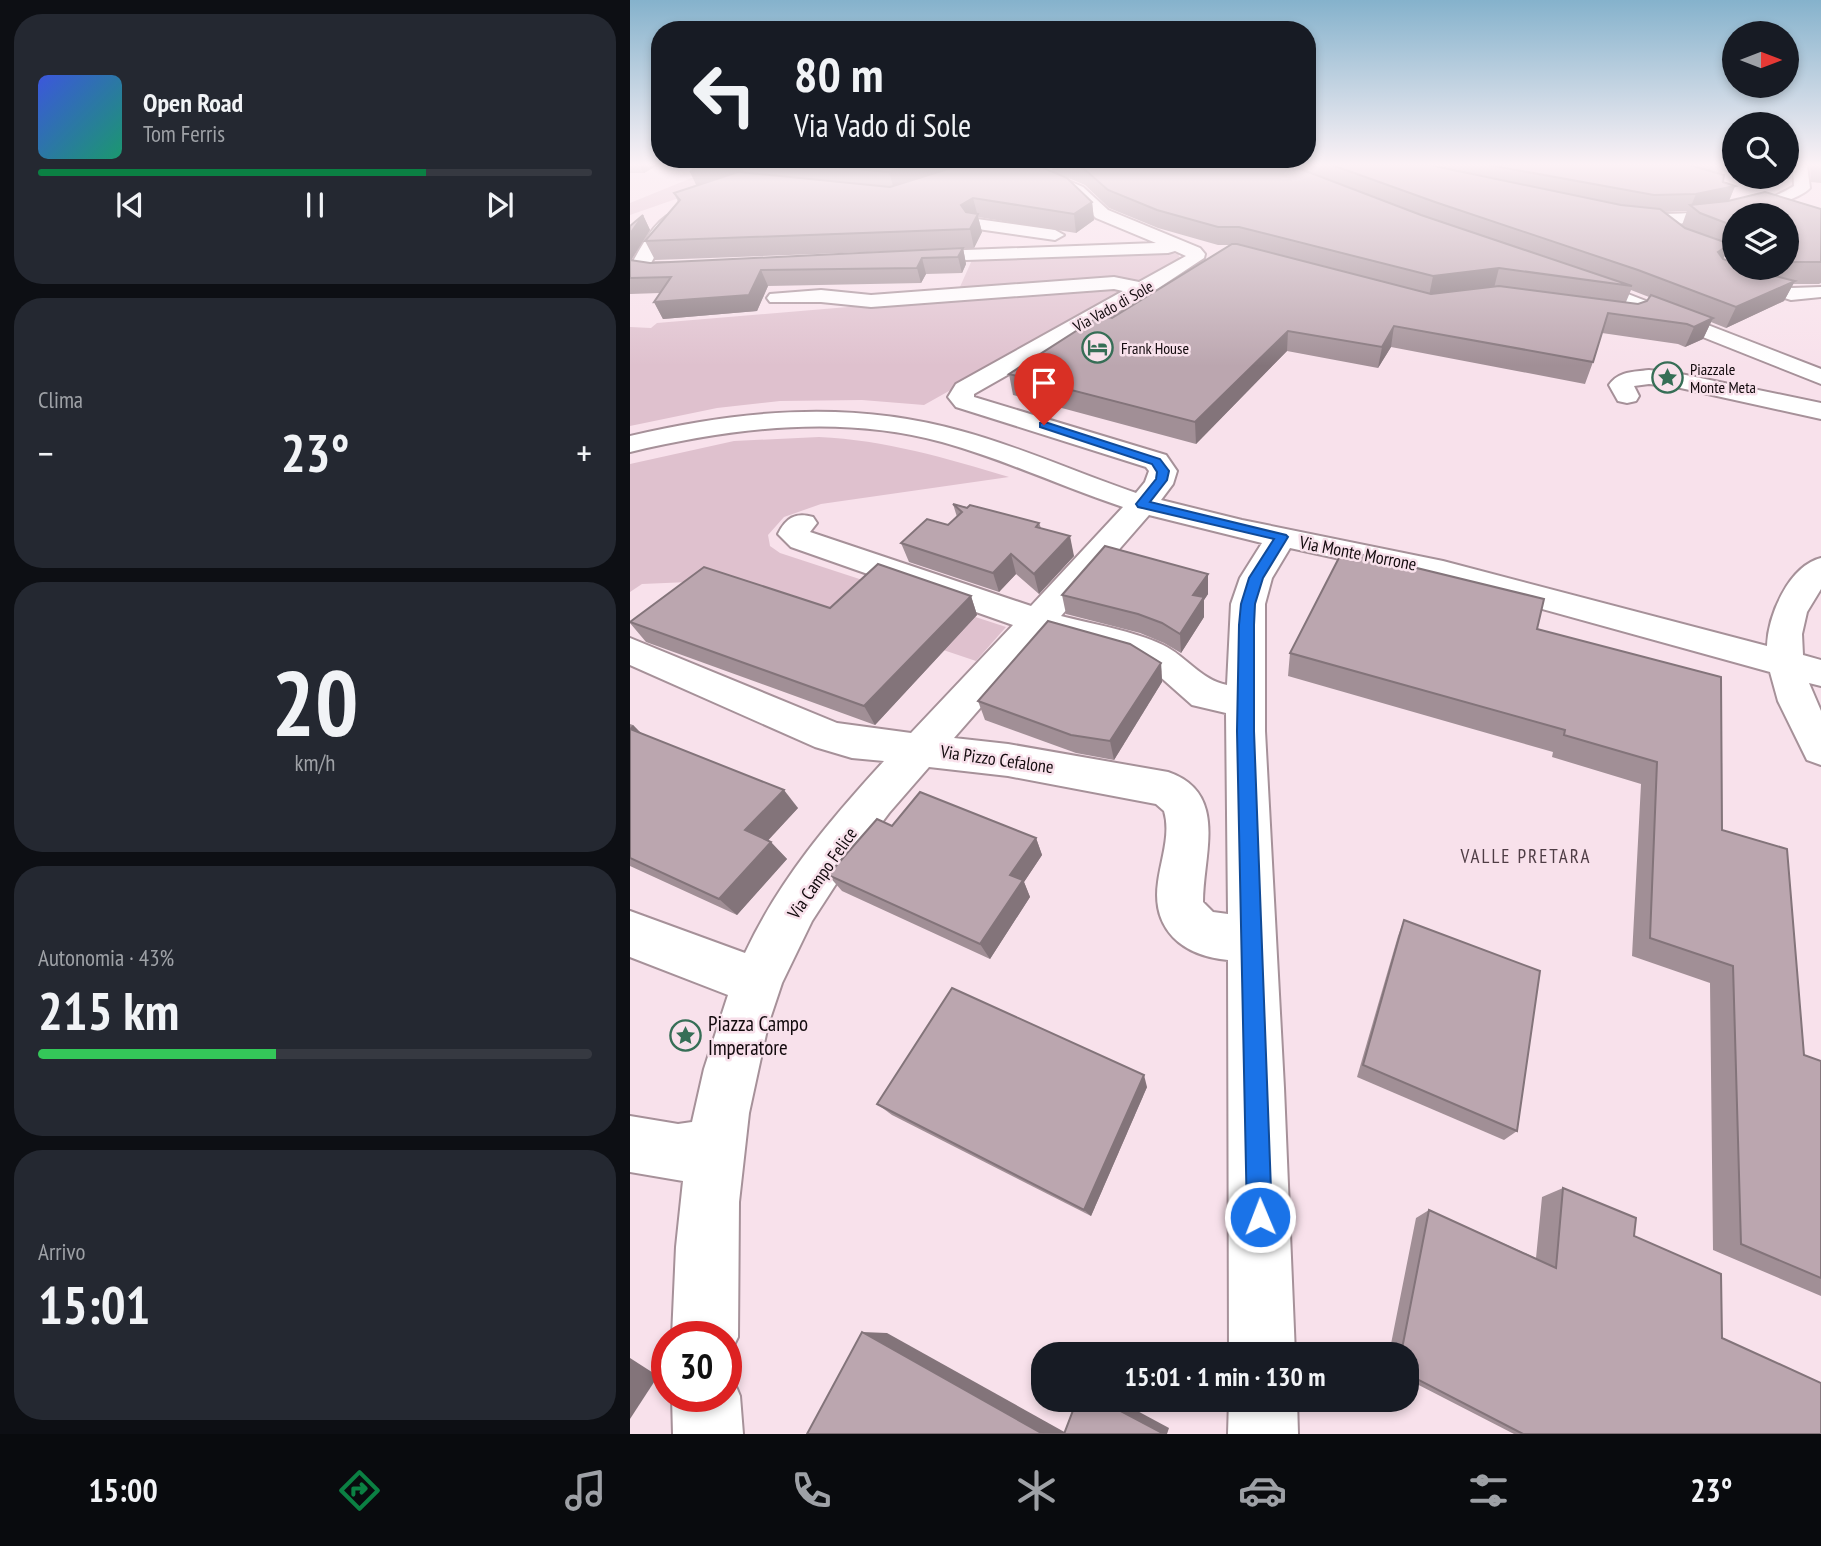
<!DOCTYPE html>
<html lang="it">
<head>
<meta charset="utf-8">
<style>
	:root { --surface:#171b24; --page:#242831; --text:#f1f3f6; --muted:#9ea1a6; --line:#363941; --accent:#0b8043 }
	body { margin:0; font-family:"PT Sans Narrow",sans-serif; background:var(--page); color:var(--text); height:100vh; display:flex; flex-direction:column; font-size:26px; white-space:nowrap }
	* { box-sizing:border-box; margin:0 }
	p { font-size:23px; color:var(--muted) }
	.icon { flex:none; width:38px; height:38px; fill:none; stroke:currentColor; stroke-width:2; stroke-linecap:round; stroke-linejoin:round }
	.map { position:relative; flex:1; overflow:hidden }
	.sheet { display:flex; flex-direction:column; gap:14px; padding:14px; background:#0d0f14; width:630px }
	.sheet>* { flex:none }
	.guide { position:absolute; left:21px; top:21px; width:665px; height:147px; border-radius:28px; box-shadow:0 4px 10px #0003; background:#171b24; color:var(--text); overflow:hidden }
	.needle { width:46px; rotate:90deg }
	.buttons { position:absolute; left:1092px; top:21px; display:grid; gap:14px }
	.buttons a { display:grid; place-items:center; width:77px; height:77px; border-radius:50%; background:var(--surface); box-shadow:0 4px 10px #0003; font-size:35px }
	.speed { position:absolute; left:21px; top:1321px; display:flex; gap:14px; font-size:35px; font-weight:700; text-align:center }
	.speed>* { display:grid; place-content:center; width:91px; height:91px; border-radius:50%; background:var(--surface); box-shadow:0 4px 10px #0003; line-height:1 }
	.speed .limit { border:10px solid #d22; background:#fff; color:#111 }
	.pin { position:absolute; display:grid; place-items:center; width:60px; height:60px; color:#fff; margin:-72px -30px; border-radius:50% 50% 50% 0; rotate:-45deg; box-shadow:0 0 7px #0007 }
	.pin .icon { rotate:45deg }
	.me { position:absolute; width:77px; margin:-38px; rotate:359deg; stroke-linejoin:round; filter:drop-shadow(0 0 5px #0008) }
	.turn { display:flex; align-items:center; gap:24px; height:147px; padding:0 28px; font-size:32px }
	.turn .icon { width:91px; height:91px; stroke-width:2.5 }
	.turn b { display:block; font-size:49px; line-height:60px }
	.big { font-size:52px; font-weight:800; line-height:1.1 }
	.sheet .tile { flex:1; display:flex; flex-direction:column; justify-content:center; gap:10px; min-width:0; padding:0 24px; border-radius:28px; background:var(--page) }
	.sheet .dial { align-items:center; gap:0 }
	.dial b { font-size:91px; line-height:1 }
	.song { display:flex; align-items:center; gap:21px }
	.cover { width:84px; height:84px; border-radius:10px; background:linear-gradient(135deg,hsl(230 70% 55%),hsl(160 70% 35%)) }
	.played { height:7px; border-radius:4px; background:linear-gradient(90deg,var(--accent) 70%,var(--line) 70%) }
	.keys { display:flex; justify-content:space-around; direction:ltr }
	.heat { display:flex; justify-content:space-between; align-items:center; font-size:38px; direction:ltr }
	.charge { height:10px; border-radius:5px; background:linear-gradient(90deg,#34c759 43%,var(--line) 0) }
	.trip { position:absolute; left:401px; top:1342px; width:388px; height:70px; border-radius:28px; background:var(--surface); box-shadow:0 4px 10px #0003; font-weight:800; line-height:70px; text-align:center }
	.menu { display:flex; height:112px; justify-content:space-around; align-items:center; background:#090b0e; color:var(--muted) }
	.menu .icon { width:49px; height:49px }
	.menu .selected { color:var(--accent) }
	.menu b { font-size:32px; color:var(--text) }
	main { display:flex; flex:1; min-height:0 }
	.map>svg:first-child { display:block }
</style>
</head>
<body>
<main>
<section class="sheet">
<div class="tile">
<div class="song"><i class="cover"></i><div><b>Open Road</b><p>Tom Ferris</p></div></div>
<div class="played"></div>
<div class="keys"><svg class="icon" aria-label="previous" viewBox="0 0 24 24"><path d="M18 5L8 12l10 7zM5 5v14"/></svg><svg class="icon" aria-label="pause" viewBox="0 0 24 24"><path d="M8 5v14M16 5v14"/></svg><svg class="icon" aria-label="next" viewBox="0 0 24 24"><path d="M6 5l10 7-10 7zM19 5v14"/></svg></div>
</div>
<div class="tile"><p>Clima</p>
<div class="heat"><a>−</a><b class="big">23°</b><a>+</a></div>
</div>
<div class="tile dial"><b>20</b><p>km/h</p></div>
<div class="tile"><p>Autonomia · 43%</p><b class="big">215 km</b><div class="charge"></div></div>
<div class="tile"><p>Arrivo</p><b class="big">15:01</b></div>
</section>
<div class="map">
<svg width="1191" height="1434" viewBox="0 0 1191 1434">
	<rect width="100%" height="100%" fill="#f8e1eb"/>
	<!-- green -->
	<g fill="#dfc1ce">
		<path d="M91,166l21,10 -112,39v-12z"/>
		<path d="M535,252l13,2 2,4 -7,7 -249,140 -62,-5 -82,1 -63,7 -87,18v-99l21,1 6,-5 298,-25 17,-38z"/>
		<path d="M189,437c66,3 127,21 190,40l-188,27 -37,13 -16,18 2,11 10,7 226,74 -30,34 -241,-81 -93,4 -12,8v-128l104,-23z"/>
	</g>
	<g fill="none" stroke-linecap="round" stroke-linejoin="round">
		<defs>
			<g id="minor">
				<path d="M410,165h15l-5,8 33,14 25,23 92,38 5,6 -1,4 -53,35 -177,101v3l192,58 11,16 -4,13 -12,16 81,20 201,41 324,85c1,-31 22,-80 54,-88v31l-14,23 -5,22 1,21 18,5v26l-12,-3 12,28v54l-14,-5 -29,-59 -8,-29 -329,-91 -151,-33 -18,30 -7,26v127l19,357 11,266h-66l-1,-394c-45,-4 -77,-30 -70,-78 3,-23 13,-48 6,-71l-8,-7 -148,-28 -79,-9 -40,46 -53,71 -24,37 -30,62 -14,42 -19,88 -10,89 -1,135 -12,24v-24h-54l4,-90 7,-66 -53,-9v-56l48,8 14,-2 12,-53 24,-74 -98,-38v-46l115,42c34,-73 85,-133 139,-192l-32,-3 -37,-11 -185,-82v-27l207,85 74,10 102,-108 -222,-78 -13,-13c8,-16 17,-22 35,-17l4,6 -7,9 3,1 218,73 92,-99c-61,-20 -119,-48 -181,-65 -103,-28 -210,-14 -312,10v-16c110,-26 221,-36 331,-5 60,16 116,42 175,62l9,-11 4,-11 -3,-4 -190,-60 -8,-10 8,-13 167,-93 -9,-2 -243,18 -50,-5h-51l-3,-4 3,-4 51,-4 50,5 243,-18 25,5 47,-26 -11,-5 -7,2 -262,9 -2,-4 9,-6 243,-9 -60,-25 -25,-25 -32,-14 -4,-7zM519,515l113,28 -22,35 -9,26 -4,81c-26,-5 -41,-29 -64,-40 -29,-14 -71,-21 -102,-29zM414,635l90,26 23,13 35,31 34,8 2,201 -15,-2 -10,-10c0,-48 26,-109 -35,-130l-160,-28 -54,-6z"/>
				<path d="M1163,165h14l3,23c-20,23 -176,51 -195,30l8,-5c51,3 127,1 171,-27z"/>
				<path d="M48,211l8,5 -20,20 -15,27 41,1 3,4 -3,4c-17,4 -49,9 -62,-6 12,-19 25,-49 48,-55z"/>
				<path d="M347,219l78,11 9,5 -9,5 -84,-12 -3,-4z"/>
				<path d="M1109,272l53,16 29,-1v10l-30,3 -59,-18 -3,-4 3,-4z"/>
				<path d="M949,275l242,94v15l-249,-99 -3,-4 3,-4z"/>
				<path d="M1019,370l27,3 145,30v16l-145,-32 -27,-3 -15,2 5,10 -3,5 -9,2 -9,-2 -9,-16c10,-14 24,-13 40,-15z"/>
				<path d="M96,1370l4,2 10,24 3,38h-70l-1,-38h54z"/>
				<path d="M599,1400h68l1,34h-70z"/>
			</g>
		</defs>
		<!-- minor casing -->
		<use href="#minor" stroke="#a69199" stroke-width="4"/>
		<!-- minor -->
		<use href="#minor" fill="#fff" fill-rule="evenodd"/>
	</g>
	<!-- wall -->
	<g fill="#a18f96" fill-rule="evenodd">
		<path d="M0,165h28l-14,8h-14z"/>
		<path d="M81,165h326l55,37 2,18 -18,13 -98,-16 4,15 -8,16 -319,12 -10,-19 33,-39 -4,-9 22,-8z"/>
		<path d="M423,165h681v8l-11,-2 -2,4 2,7 12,4 -6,15 92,8v74l-2,1h-26l-9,17 -58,27 -15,-6 -8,17 -18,8 -7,-3 -76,-11 -9,29 -8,22 -194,-37 -13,21 -91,-17 -91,93 -183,-49 -4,-21 103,-56 118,-73h-12l-60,-17 -49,-20 -24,-23 -31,-13zM1057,211l-5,14 -18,-13zM1104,215h53v53h-53l-11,-9 5,-10 6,2zM1001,290l18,7 -2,4 -9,3 -12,-2z"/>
		<path d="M1157,165h10l-7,14 -21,-2h18z"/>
		<path d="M1180,165h11v18l-10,-1z"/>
		<path d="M13,215l7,15 -19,30 19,3 313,-15 3,16 -4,9 -36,1 -5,9 -153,3 -11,25 -94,8 -9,-17 6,-9 -30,1v-68z"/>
		<path d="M323,504l86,19 2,5 33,28 -35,38 -23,-20 -17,18 -90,-30 -8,-19 47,-18 9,-8z"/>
		<path d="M578,594l-4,6v17l-23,36 -17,-10 -24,-10 -74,-19 -4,-19z"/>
		<path d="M341,596l6,19 -102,110 -229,-83 -16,-19 200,-15z"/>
		<path d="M907,629l185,201 82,225 17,6v235l-108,-46 -3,-267 -78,-27 9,-172 -89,-27 1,-5 -265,-76 2,-23z"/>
		<path d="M531,663l1,19 -48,78 -38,-7 -91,-33 -7,-19z"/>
		<path d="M0,724l3,1 8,8 157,75 -30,32 19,19 -50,56 -107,-49z"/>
		<path d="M262,826l144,12 6,17 -18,27 6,15 -40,62 -148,-68 -14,-16z"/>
		<path d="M774,920l113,211 -13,9 -147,-63 41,-141z"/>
		<path d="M517,1087l-56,129 -199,-101 -15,-11z"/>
		<path d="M933,1188l71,48 88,102 99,96h-307l-107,-55v-25h-18l27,-136 13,-8 107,48 6,-61z"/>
	</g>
	<!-- shaded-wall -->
	<g fill="#83747a">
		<path d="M9,165h19l-14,8z"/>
		<path d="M81,165h30l3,8 -46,16 -8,-17z"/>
		<path d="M283,165h57l-76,24 -5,-17z"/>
		<path d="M1105,186l-7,17 -37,3 5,-12z"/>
		<path d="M343,198l9,34 -8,16 -4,-19 -5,-6 -4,-18z"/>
		<path d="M462,202l2,18 -18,13 -2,-19z"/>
		<path d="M13,215l7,15 -20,32v-28z"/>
		<path d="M1100,244l-9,20 -3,-12z"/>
		<path d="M333,248l3,16 -4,9 -4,-16z"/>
		<path d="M292,258l4,16 -5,9 -4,-15z"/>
		<path d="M869,268l-5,20 -65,8 4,-20z"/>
		<path d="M131,270l7,16 -11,25 -94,8 -9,-17z"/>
		<path d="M1165,281l-11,20 -58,27 10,-21z"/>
		<path d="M1083,318l-10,21 -18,8 9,-20z"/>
		<path d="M764,326l-3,21 -13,21 4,-21z"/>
		<path d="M658,331l-1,20 -91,93 -1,-22z"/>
		<path d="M440,536l4,20 -35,38 -5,-20z"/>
		<path d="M381,554l5,20 -17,18 -6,-19z"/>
		<path d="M578,574v20l-4,6v17l-23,36 -1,-19 13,-39z"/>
		<path d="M341,596l6,19 -102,110 -11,-19z"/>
		<path d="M531,663l1,19 -48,78 -4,-19z"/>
		<path d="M3,725l18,19 -21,-14v-2z"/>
		<path d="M154,790l14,18 -37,40 -16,-18z"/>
		<path d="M406,838l6,17 -18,27 6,15 -40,62 -10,-15 30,-69z"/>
		<path d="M141,842l16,17 -50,56 -18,-16z"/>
		<path d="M514,1075l3,12 -56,129 -7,-6z"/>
		<path d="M232,1332l25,1 181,101h-25z"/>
		<path d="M0,1358l28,18 -28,43z"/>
		<path d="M470,1400h17l52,28 -2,6h-3z"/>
	</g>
	<!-- building -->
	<g fill="#bba6af" stroke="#83747a" stroke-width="2">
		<path d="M68,165h13l-21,7z"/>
		<path d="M186,165h97l-24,7z"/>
		<path d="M331,165h76l30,13 25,24 -18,12 -101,-16 -12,7 5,7 12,2 -8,15 -325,12 35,-41 -6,-7 64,-21 152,15z"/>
		<path d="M445,165h215l131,50 211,71 -133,-18 -66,8 -194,-49h-21l-61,-17 -49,-20 -25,-22z"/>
		<path d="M702,165h97l192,40 39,4 25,19 45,16 -12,8 5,7 11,4v5h14l15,5 32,8 -59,26 -98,-37 -203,-68z"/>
		<path d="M859,165h200l35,10 -1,7 12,4 -39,8 -42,1z"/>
		<path d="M1135,192l56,17v53h-27l-7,-3v-44h-53v11l-34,-13 -10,-8 38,-4z"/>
		<path d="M13,215l-13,19v-8z"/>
		<path d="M602,244h5l194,50 68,-8 139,18 9,-3 4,-6 62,23 -19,9 -7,-3 -79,-11 -15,49 -199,-36 -12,21 -94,-16 -93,91 -186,-48 92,-59 11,3z"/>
		<path d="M333,248l-5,9 -36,1 -5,10 -156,2 -12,25 -95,7 17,-25 -41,1v-18l20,3z"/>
		<path d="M323,504l14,4 3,-3 69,18 -3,4 34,9 -36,38 -23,-20 -18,19 -92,-30 26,-24 21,6 14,-13z"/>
		<path d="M475,546l103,28 -15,21 11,2 -24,37 -18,-11 -24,-9 -76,-19z"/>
		<path d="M713,550l201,49 -7,30 184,48 1,153 65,19 17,206 17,6v217l-80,-34 -8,-278 -83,-28 7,-176 -93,-27 1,-5 -275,-77z"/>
		<path d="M248,564l93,32 -107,110 -234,-84 74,-55 126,41z"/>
		<path d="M418,621l82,23 31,19 -51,78 -39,-6 -93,-34z"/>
		<path d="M0,729l154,61 -39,40 26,12 -52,57 -89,-41z"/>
		<path d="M290,792l116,46 -26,37 13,5 -43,64 -152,-69 49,-56 15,7z"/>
		<path d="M774,920l136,51 -23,160 -154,-66z"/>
		<path d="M322,988l192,87 -60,135 -207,-106z"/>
		<path d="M933,1188l73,30 -2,18 87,38 1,64 99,45v51h-298l-116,-60v-20h-6l28,-144 127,58z"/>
		<path d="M232,1332l181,102h-236z"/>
		<path d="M447,1400h23l64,34h-100z"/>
	</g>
	<!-- sky -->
	<linearGradient id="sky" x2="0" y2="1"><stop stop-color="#85b2cc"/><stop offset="0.45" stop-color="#fcf2f6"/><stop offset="1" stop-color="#fcf2f6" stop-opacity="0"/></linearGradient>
	<rect width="1191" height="366" fill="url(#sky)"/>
	<!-- route -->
	<path fill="#1a73e8" stroke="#114b97" stroke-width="2" d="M410,423h8l112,36 9,12 -2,9 -17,22 136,33 2,2 -25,41 -8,26 -1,21v106l18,486 -4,9 -8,3 -9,-3 -4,-9 -10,-486 2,-106 2,-21 8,-26 25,-39 -136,-32 -2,-3 20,-25 1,-7 -5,-8 -112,-37z"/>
	<!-- icons -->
	<defs>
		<symbol id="hotel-ring" viewBox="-11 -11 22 22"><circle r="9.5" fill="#f8e1eb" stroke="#366e56" stroke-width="1.5"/><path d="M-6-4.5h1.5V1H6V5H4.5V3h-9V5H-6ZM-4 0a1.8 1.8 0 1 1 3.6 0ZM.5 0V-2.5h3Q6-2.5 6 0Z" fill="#366e56"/></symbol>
		<symbol id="sight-ring" viewBox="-11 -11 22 22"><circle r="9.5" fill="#f8e1eb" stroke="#366e56" stroke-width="1.5"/><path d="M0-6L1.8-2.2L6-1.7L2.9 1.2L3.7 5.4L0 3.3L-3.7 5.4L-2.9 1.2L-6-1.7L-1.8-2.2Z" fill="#366e56"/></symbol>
	</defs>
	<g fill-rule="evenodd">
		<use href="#hotel-ring" x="450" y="330" width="35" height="35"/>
		<use href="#sight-ring" x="1020" y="360" width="35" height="35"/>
		<use href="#sight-ring" x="38" y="1018" width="35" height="35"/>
	</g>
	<g text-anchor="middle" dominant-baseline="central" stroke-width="5" stroke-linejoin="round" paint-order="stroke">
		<!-- far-street labels -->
		<g font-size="16" fill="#120a0d" stroke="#f8e1eb">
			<text transform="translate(483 306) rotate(-29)">Via Vado di Sole</text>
		</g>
		<!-- far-poi labels -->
		<g font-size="16" fill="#120a0d" stroke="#f8e1eb" text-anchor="start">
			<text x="491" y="348">Frank House</text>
			<text x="1060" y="369">Piazzale<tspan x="1060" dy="18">Monte Meta</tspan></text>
		</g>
		<!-- street labels -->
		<g font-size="18" fill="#120a0d" stroke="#f8e1eb">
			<text transform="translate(728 553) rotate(11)">Via Monte Morrone</text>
			<text transform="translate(367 759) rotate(8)">Via Pizzo Cefalone</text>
			<text transform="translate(192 873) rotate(-55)">Via Campo Felice</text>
		</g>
		<!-- neighbourhood labels -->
		<g font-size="19" letter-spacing="2" fill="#4f3d45" stroke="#f8e1eb">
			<text x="896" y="856">VALLE PRETARA</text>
		</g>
		<!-- near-poi labels -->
		<g font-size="21" fill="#120a0d" stroke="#f8e1eb" text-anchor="start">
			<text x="78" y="1023">Piazza Campo<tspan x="78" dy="24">Imperatore</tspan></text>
		</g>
	</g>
</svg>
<div class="buttons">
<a><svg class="needle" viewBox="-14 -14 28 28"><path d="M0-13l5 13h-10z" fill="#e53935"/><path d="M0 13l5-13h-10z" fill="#9ea1a6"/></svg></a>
<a><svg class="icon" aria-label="search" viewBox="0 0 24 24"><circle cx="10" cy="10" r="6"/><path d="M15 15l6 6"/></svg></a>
<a><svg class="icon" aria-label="layers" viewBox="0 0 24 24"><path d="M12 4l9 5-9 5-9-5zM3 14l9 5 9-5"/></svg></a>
</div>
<div class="speed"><div class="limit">30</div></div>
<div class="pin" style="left:414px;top:425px;background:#d93025"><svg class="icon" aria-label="arrive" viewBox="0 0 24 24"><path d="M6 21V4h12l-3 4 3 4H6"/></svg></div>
<svg class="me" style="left:630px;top:1217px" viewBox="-20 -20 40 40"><circle r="17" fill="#1a73e8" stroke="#fff" stroke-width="3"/><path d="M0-11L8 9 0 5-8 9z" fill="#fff"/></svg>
<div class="trip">15:01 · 1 min · 130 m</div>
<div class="guide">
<div class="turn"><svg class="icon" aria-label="left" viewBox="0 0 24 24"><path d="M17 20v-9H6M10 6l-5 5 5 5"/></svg><div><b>80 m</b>Via Vado di Sole</div></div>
</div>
</div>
</main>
<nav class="menu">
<b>15:00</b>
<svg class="icon selected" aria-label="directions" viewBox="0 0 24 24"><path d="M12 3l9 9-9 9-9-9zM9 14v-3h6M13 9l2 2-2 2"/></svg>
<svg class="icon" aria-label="music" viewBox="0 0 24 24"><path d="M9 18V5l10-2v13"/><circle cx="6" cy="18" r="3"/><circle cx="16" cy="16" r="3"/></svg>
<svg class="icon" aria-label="phone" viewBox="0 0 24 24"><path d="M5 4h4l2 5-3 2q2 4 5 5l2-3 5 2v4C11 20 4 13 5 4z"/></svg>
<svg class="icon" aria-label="climate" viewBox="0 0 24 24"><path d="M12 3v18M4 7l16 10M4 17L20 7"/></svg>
<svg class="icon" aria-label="car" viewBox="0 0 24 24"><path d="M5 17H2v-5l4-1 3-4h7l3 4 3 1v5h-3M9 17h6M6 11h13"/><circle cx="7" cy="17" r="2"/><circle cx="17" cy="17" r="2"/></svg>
<svg class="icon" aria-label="filters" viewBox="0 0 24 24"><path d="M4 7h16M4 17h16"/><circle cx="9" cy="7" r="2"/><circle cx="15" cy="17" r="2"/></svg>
<b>23°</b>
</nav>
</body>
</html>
